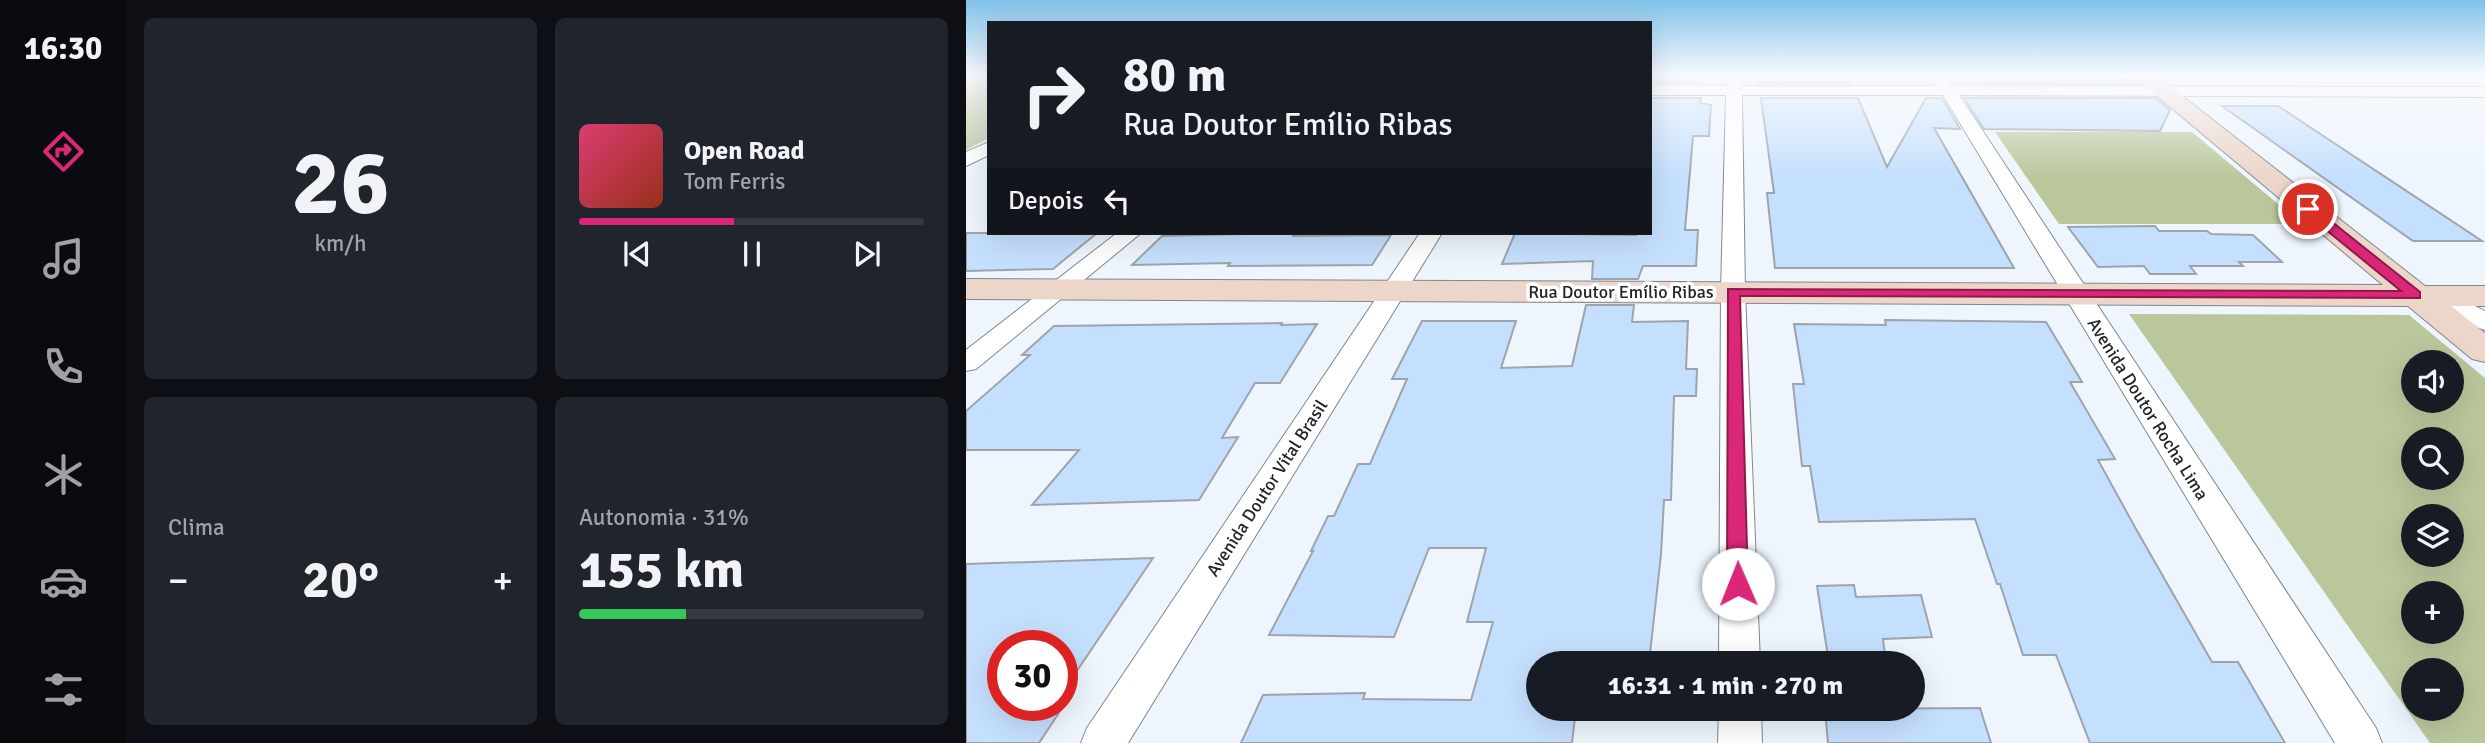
<!DOCTYPE html>
<html lang="pt">
<head>
<meta charset="utf-8">
<style>
	:root { --surface:#171b24; --page:#20242c; --text:#f1f3f6; --muted:#9ea1a6; --line:#363941; --accent:#db2777 }
	body { margin:0; font-family:Signika,sans-serif; background:var(--page); color:var(--text); height:100vh; display:flex; flex-direction:column; font-size:26px; white-space:nowrap }
	* { box-sizing:border-box; margin:0 }
	p { font-size:23px; color:var(--muted) }
	.icon { flex:none; width:38px; height:38px; fill:none; stroke:currentColor; stroke-width:2; stroke-linecap:round; stroke-linejoin:round }
	.map { position:relative; flex:1; overflow:hidden }
	.sheet { display:flex; flex-direction:column; gap:18px; padding:18px; background:#0d0f14; width:840px }
	.sheet>* { flex:none }
	.guide { position:absolute; left:21px; top:21px; width:665px; height:214px; border-radius:0px; box-shadow:0 7px 28px #0002; background:#171b24; color:var(--text); overflow:hidden }
	.controls { position:absolute; left:1435px; top:350px; display:grid; gap:14px }
	.controls a { display:grid; place-items:center; width:63px; height:63px; border-radius:50%; background:var(--surface); box-shadow:0 7px 28px #0002; font-size:35px }
	.speed { position:absolute; left:21px; top:630px; display:flex; gap:14px; font-size:35px; font-weight:700; text-align:center }
	.speed>* { display:grid; place-content:center; width:91px; height:91px; border-radius:50%; background:var(--surface); box-shadow:0 7px 28px #0002; line-height:1 }
	.speed .limit { border:10px solid #d22; background:#fff; color:#111 }
	.pin { position:absolute; display:grid; place-items:center; width:60px; height:60px; color:#fff; margin:-30px; border:4px solid #fff; border-radius:50%; box-shadow:0 2px 7px #0007 }
	.me { position:absolute; width:77px; margin:-38px; rotate:359deg; stroke-linejoin:round; filter:drop-shadow(0 0 5px #0008) }
	.turn { display:flex; align-items:center; gap:24px; height:147px; padding:0 21px; font-size:32px }
	.turn .icon { width:91px; height:91px; stroke-width:2.5 }
	.turn b { display:block; font-size:49px; line-height:60px }
	.then { display:flex; align-items:center; height:66px; padding:0 21px; background:#0003; gap:14px; font-size:26px }
	.big { font-size:52px; font-weight:700; line-height:1.1 }
	.sheet .tile { flex:1; display:flex; flex-direction:column; justify-content:center; gap:10px; min-width:0; padding:0 24px; border-radius:10px; background:var(--page) }
	.sheet .dial { align-items:center; gap:0 }
	.dial b { font-size:91px; line-height:1 }
	.song { display:flex; align-items:center; gap:21px }
	.cover { width:84px; height:84px; border-radius:10px; background:linear-gradient(135deg,hsl(340 70% 55%),hsl(10 70% 35%)) }
	.played { height:7px; border-radius:4px; background:linear-gradient(90deg,var(--accent) 45%,var(--line) 45%) }
	.keys { display:flex; justify-content:space-around; direction:ltr }
	.heat { display:flex; justify-content:space-between; align-items:center; font-size:38px; direction:ltr }
	.charge { height:10px; border-radius:5px; background:linear-gradient(90deg,#34c759 31%,var(--line) 0) }
	.sheet .tiles { flex:1; display:grid; gap:18px; grid-template-columns:repeat(2,1fr) }
	.trip { position:absolute; left:560px; top:651px; width:399px; height:70px; border-radius:35px; background:var(--surface); box-shadow:0 7px 28px #0002; font-weight:700; line-height:70px; text-align:center }
	main { display:flex; flex:1; min-height:0 }
	.menu { display:flex; flex-direction:column; width:126px; justify-content:space-around; align-items:center; background:#090b0e; color:var(--muted) }
	.menu .icon { width:49px; height:49px }
	.menu .current { color:var(--accent) }
	.menu b { font-size:32px; color:var(--text) }
	.map>svg:first-child { display:block }
</style>
</head>
<body>
<main>
<nav class="menu">
<b>16:30</b>
<svg class="icon current" aria-label="directions" viewBox="0 0 24 24"><path d="M12 3l9 9-9 9-9-9zM9 14v-3h6M13 9l2 2-2 2"/></svg>
<svg class="icon" aria-label="music" viewBox="0 0 24 24"><path d="M9 18V5l10-2v13"/><circle cx="6" cy="18" r="3"/><circle cx="16" cy="16" r="3"/></svg>
<svg class="icon" aria-label="phone" viewBox="0 0 24 24"><path d="M5 4h4l2 5-3 2q2 4 5 5l2-3 5 2v4C11 20 4 13 5 4z"/></svg>
<svg class="icon" aria-label="climate" viewBox="0 0 24 24"><path d="M12 3v18M4 7l16 10M4 17L20 7"/></svg>
<svg class="icon" aria-label="car" viewBox="0 0 24 24"><path d="M5 17H2v-5l4-1 3-4h7l3 4 3 1v5h-3M9 17h6M6 11h13"/><circle cx="7" cy="17" r="2"/><circle cx="17" cy="17" r="2"/></svg>
<svg class="icon" aria-label="filters" viewBox="0 0 24 24"><path d="M4 7h16M4 17h16"/><circle cx="9" cy="7" r="2"/><circle cx="15" cy="17" r="2"/></svg>
</nav>
<section class="sheet">
<div class="tiles">
<div class="tile dial"><b>26</b><p>km/h</p></div>
<div class="tile">
<div class="song"><i class="cover"></i><div><b>Open Road</b><p>Tom Ferris</p></div></div>
<div class="played"></div>
<div class="keys"><svg class="icon" aria-label="previous" viewBox="0 0 24 24"><path d="M18 5L8 12l10 7zM5 5v14"/></svg><svg class="icon" aria-label="pause" viewBox="0 0 24 24"><path d="M8 5v14M16 5v14"/></svg><svg class="icon" aria-label="next" viewBox="0 0 24 24"><path d="M6 5l10 7-10 7zM19 5v14"/></svg></div>
</div>
<div class="tile"><p>Clima</p>
<div class="heat"><a>−</a><b class="big">20°</b><a>+</a></div>
</div>
<div class="tile"><p>Autonomia · 31%</p><b class="big">155 km</b><div class="charge"></div></div>
</div>
</section>
<div class="map">
<svg width="1519" height="743" viewBox="0 0 1519 743">
	<rect width="100%" height="100%" fill="#eef5fd"/>
	<!-- green -->
	<g fill="#bac79b" fill-rule="evenodd">
		<path d="M0,74h23v64l-23,12z"/>
		<path d="M1029,132h197l110,92h-243z"/>
		<path d="M1163,314l280,1 76,63v365h-55zM1486,362v39h-39v-39zM1486,439v39h-39v-39zM1486,516v39h-39v-39zM1486,593v39h-39v-39zM1447,670h39v39h-39z"/>
	</g>
	<!-- building -->
	<g fill="#c5e0fe" stroke="#9ea4ac" stroke-width="2">
		<path d="M684,74h52l-1,9 -51,-1z"/>
		<path d="M791,74h92l3,9h-93z"/>
		<path d="M980,74h170l6,6h11l6,4 -186,-1z"/>
		<path d="M684,98h51l-1,5 11,2 -2,31h-16l-8,94h13l-2,36h-53l-5,13h-46l1,-18 -91,3 13,-31 121,2 1,-2h13z"/>
		<path d="M795,98h97l29,69 39,-69h16l18,31 -26,-1 80,140h-239l-8,-75h7z"/>
		<path d="M998,98h192l14,12 -10,21 -176,-2z"/>
		<path d="M1256,106h56l204,135h-69z"/>
		<path d="M1189,226l4,5h48l4,3 42,1 29,27h-43l4,4h-53l6,8h-46l-6,-8 -46,1 -30,-40z"/>
		<path d="M0,233h131l-44,36 -87,2z"/>
		<path d="M321,233h8l-2,3 98,-1 -19,30 -144,1 2,-3 -98,2 30,-29z"/>
		<path d="M620,305h48l-2,17 56,-1 -2,48h11l-1,27h-22l-3,104h-7l-3,54 -12,109h-111v46h38l-4,34h-331l22,-48 102,-2 -2,6 108,1 22,-78h-26l19,-74h-57l-35,89 -125,-2 44,-84h-2l17,-35h6l24,-52h12l37,-85h-15l30,-58h94l-15,47 71,-2z"/>
		<path d="M919,320l161,2 36,60h-12l45,77 -17,1 38,69 76,133h26l47,81h-195l-34,-88h-33l-23,-71h-3l-22,-65 -156,3 -9,-56h-8l-9,-82h11l-10,-60 92,1z"/>
		<path d="M316,323l-1,2 36,-1 -37,59h-25l-33,55 16,-1 -39,63 -167,5 47,-55h-113v-39l64,-56h-8l32,-29z"/>
		<path d="M187,558l-91,135v-47h-59v59h61l-25,38h-73v-179z"/>
		<path d="M888,585l2,12 65,-2 11,42 -49,2 3,24h-57l-12,-77z"/>
		<path d="M1014,708l11,35h-163l-3,-34z"/>
	</g>
	<g fill="none" stroke-linecap="round" stroke-linejoin="round">
		<defs>
			<g id="street">
				<path d="M761,74h14l1,12h195l-3,-6 7,-4 5,1 6,9 533,1v10l-526,-2 417,633 6,15h-47l-392,-648h-201l3,197 15,371h-41l2,-371 5,-197h-76v-10l76,1z"/>
				<path d="M23,142v13l-23,11v-14z"/>
				<path d="M151,233h24l-165,136 -10,2v-21z"/>
				<path d="M454,233h22l-314,510h-47l6,-15z"/>
				<path d="M1473,288l46,23v19l-9,-3 -46,-27 -3,-5 3,-5z"/>
				<path d="M753,709h42l1,34h-44z"/>
			</g>
			<path id="secondary" d="M1165,74h23l271,212h60v20h-34l34,27v29l-13,-3 -64,-53 -1442,-7v-20l1417,6z"/>
		</defs>
		<!-- street casing -->
		<use href="#street" stroke="#81878f" stroke-width="2"/>
		<!-- secondary casing -->
		<use href="#secondary" stroke="#81878f" stroke-width="2"/>
		<!-- street -->
		<use href="#street" fill="#fff" fill-rule="evenodd"/>
		<!-- secondary -->
		<use href="#secondary" fill="#ecd6c9" fill-rule="evenodd"/>
	</g>
	<!-- sky -->
	<linearGradient id="sky" x2="0" y2="1"><stop stop-color="#81c2e9"/><stop offset="0.42" stop-color="#f7fafe"/><stop offset="1" stop-color="#f7fafe" stop-opacity="0"/></linearGradient>
	<rect width="1519" height="178" fill="url(#sky)"/>
	<!-- route -->
	<path fill="#db2777" stroke="#8e194d" stroke-width="2" d="M1337,206h9l108,86v6l-680,-2 8,288 -3,6 -7,2 -8,-2 -3,-6 1,-295 673,2 -98,-80z"/>
	<g text-anchor="middle" dominant-baseline="central" stroke-width="7" stroke-linejoin="round" paint-order="stroke">
		<!-- street labels -->
		<g font-size="18" fill="#222427" stroke="#fff">
			<text x="655" y="292">Rua Doutor Emílio Ribas</text>
			<text transform="translate(1182 409) rotate(58)">Avenida Doutor Rocha Lima</text>
			<text transform="translate(301 488) rotate(-57)">Avenida Doutor Vital Brasil</text>
		</g>
	</g>
</svg>
<div class="controls">
<a><svg class="icon" aria-label="sound" viewBox="0 0 24 24"><path d="M4 9h4l5-4v14l-5-4H4zM17 9q2 3 0 6"/></svg></a>
<a><svg class="icon" aria-label="search" viewBox="0 0 24 24"><circle cx="10" cy="10" r="6"/><path d="M15 15l6 6"/></svg></a>
<a><svg class="icon" aria-label="layers" viewBox="0 0 24 24"><path d="M12 4l9 5-9 5-9-5zM3 14l9 5 9-5"/></svg></a>
<a>+</a>
<a>−</a>
</div>
<div class="speed"><div class="limit">30</div></div>
<div class="pin" style="left:1342px;top:209px;background:#d93025"><svg class="icon" aria-label="arrive" viewBox="0 0 24 24"><path d="M6 21V4h12l-3 4 3 4H6"/></svg></div>
<svg class="me" style="left:772px;top:584px" viewBox="-20 -20 40 40"><circle r="19" fill="#fff"/><path d="M0-13L10 11 0 6-10 11z" fill="#db2777"/></svg>
<div class="trip">16:31 · 1 min · 270 m</div>
<div class="guide">
<div class="turn"><svg class="icon" aria-label="right" viewBox="0 0 24 24"><path d="M7 20v-9h11M14 6l5 5-5 5"/></svg><div><b>80 m</b>Rua Doutor Emílio Ribas</div></div>
<div class="then">Depois<svg class="icon" aria-label="left" viewBox="0 0 24 24"><path d="M17 20v-9H6M10 6l-5 5 5 5"/></svg></div>
</div>
</div>
</main>
</body>
</html>
